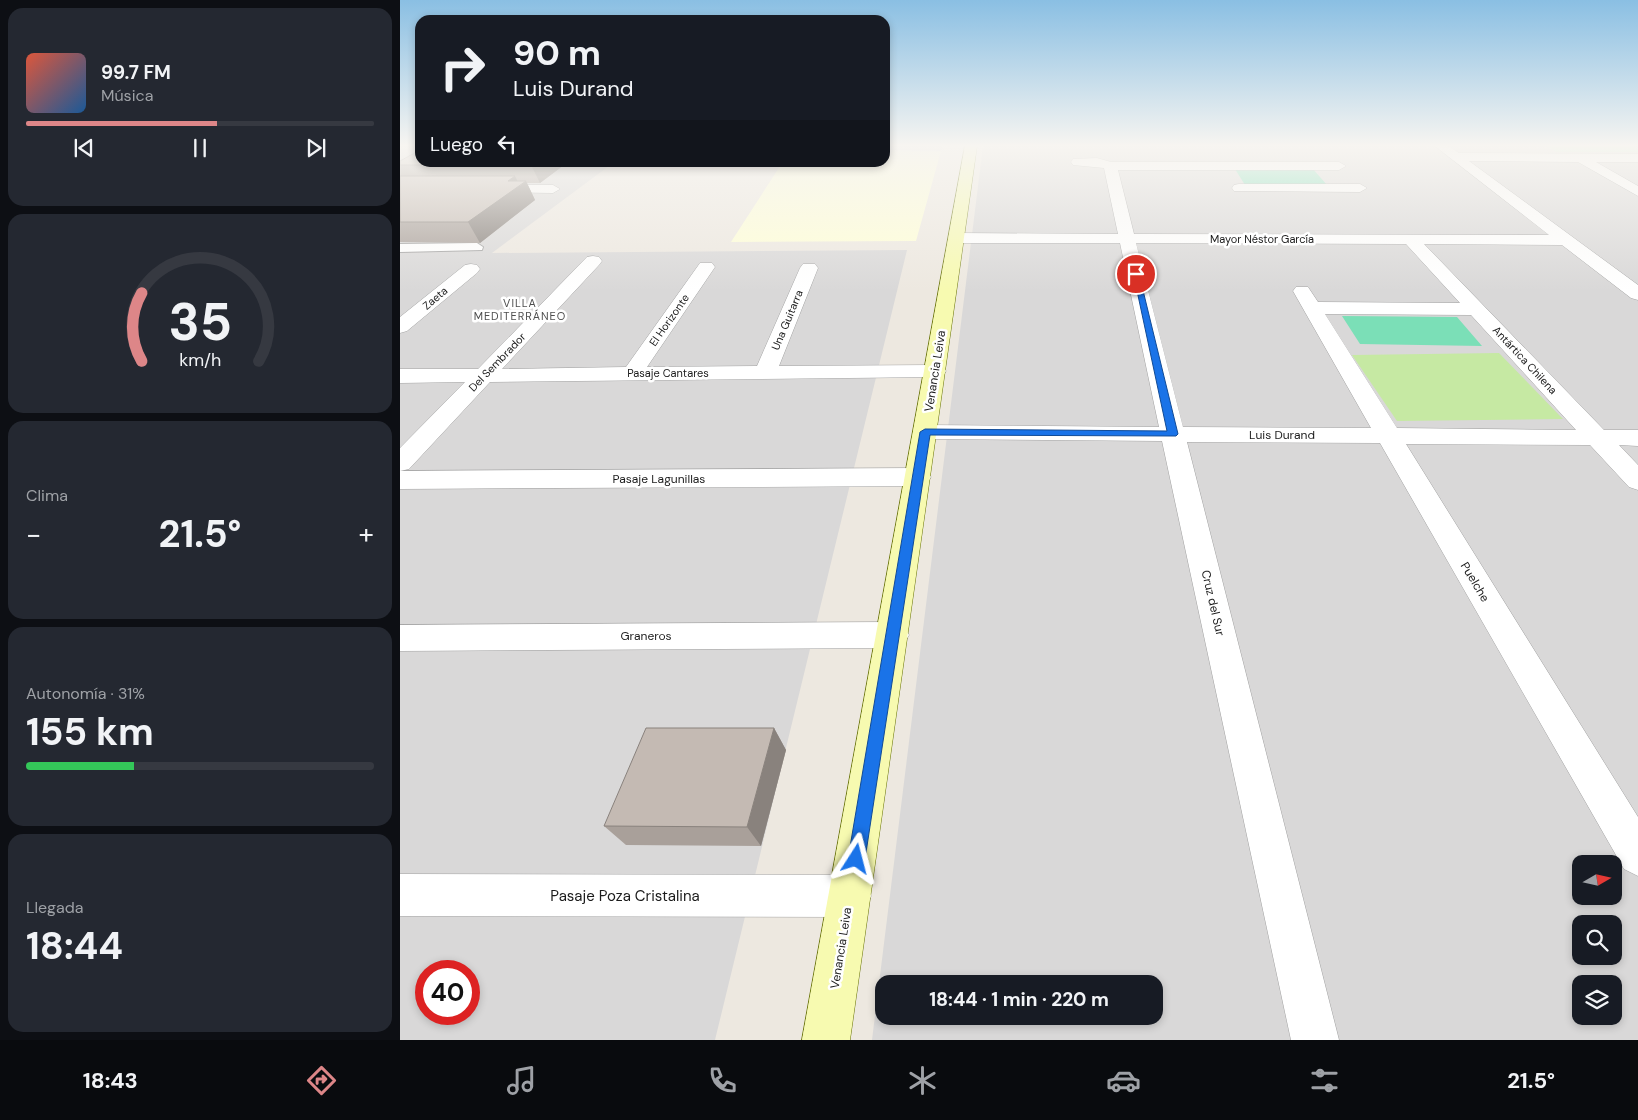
<!DOCTYPE html>
<html lang="es">
<head>
<meta charset="utf-8">
<style>
	:root { --surface:#171b24; --page:#242831; --text:#f1f3f6; --muted:#9ea1a6; --line:#363941; --accent:#dd8688 }
	body { margin:0; font-family:"DM Sans",sans-serif; background:var(--page); color:var(--text); height:100vh; display:flex; flex-direction:column; font-size:19px; white-space:nowrap }
	* { box-sizing:border-box; margin:0 }
	p { font-size:16px; color:var(--muted) }
	.icon { flex:none; width:28px; height:28px; fill:none; stroke:currentColor; stroke-width:2; stroke-linecap:round; stroke-linejoin:round }
	.map { position:relative; flex:1; overflow:hidden }
	.drawer { display:flex; flex-direction:column; gap:8px; padding:8px; background:#0d0f14; width:400px }
	.drawer>* { flex:none }
	.top-card { position:absolute; left:15px; top:15px; width:475px; height:152px; border-radius:15px; box-shadow:0 2px 8px #0003; background:#171b24; color:var(--text); overflow:hidden }
	.needle { width:32px; rotate:81deg }
	.buttons { position:absolute; left:1172px; top:855px; display:grid; gap:10px }
	.buttons a { display:grid; place-items:center; width:50px; height:50px; border-radius:10px; background:var(--surface); box-shadow:0 2px 8px #0003; font-size:25px }
	.speed { position:absolute; left:15px; top:960px; display:flex; gap:10px; font-size:25px; font-weight:700; text-align:center }
	.speed>* { display:grid; place-content:center; width:65px; height:65px; border-radius:50%; background:var(--surface); box-shadow:0 2px 8px #0003; line-height:1 }
	.speed .limit { border:8px solid #d22; background:#fff; color:#111 }
	.pin { position:absolute; display:grid; place-items:center; width:42px; height:42px; color:#fff; margin:-21px; border:2px solid #fff; border-radius:50%; box-shadow:0 1px 5px #0007 }
	.me { position:absolute; width:55px; margin:-28px; rotate:9deg; stroke-linejoin:round; filter:drop-shadow(0 0 4px #0008) }
	.turn { display:flex; align-items:center; gap:18px; height:105px; padding:0 15px; font-size:22px }
	.turn .icon { width:65px; height:65px; stroke-width:2.5 }
	.turn b { display:block; font-size:35px; line-height:42px }
	.then { display:flex; align-items:center; height:48px; padding:0 15px; background:#0003; gap:10px; font-size:19px }
	.big { font-size:38px; font-weight:700; line-height:1.1 }
	.drawer .tile { flex:1; display:flex; flex-direction:column; justify-content:center; gap:8px; min-width:0; padding:0 18px; border-radius:15px; background:var(--page) }
	.drawer .dial { align-items:center; gap:0 }
	.dial svg { height:130px; overflow:visible; fill:none; stroke:var(--line); stroke-width:7; stroke-linecap:round; text-anchor:middle }
	.dial text { fill:var(--text); stroke:none }
	.song { display:flex; align-items:center; gap:15px }
	.cover { width:60px; height:60px; border-radius:8px; background:linear-gradient(135deg,hsl(10 70% 55%),hsl(210 70% 35%)) }
	.played { height:5px; border-radius:2px; background:linear-gradient(90deg,var(--accent) 55%,var(--line) 55%) }
	.keys { display:flex; justify-content:space-around; direction:ltr }
	.heat { display:flex; justify-content:space-between; align-items:center; font-size:28px; direction:ltr }
	.charge { height:8px; border-radius:4px; background:linear-gradient(90deg,#34c759 31%,var(--line) 0) }
	.trip { position:absolute; left:475px; top:975px; width:288px; height:50px; border-radius:15px; background:var(--surface); box-shadow:0 2px 8px #0003; font-weight:700; line-height:50px; text-align:center }
	.menu { display:flex; height:80px; justify-content:space-around; align-items:center; background:#090b0e; color:var(--muted) }
	.menu .icon { width:35px; height:35px }
	.menu .current { color:var(--accent) }
	.menu b { font-size:22px; color:var(--text) }
	main { display:flex; flex:1; min-height:0 }
	.map>svg:first-child { display:block }
</style>
</head>
<body>
<main>
<section class="drawer">
<div class="tile">
<div class="song"><i class="cover"></i><div><b>99.7 FM</b><p>Música</p></div></div>
<div class="played"></div>
<div class="keys"><svg class="icon" aria-label="previous" viewBox="0 0 24 24"><path d="M18 5L8 12l10 7zM5 5v14"/></svg><svg class="icon" aria-label="pause" viewBox="0 0 24 24"><path d="M8 5v14M16 5v14"/></svg><svg class="icon" aria-label="next" viewBox="0 0 24 24"><path d="M6 5l10 7-10 7zM19 5v14"/></svg></div>
</div>
<div class="tile dial"><svg viewBox="0 0 100 80">
<path d="M14 69A42 42 0 1 1 86 69"/>
<path d="M14 69A42 42 0 0 1 14 27" stroke="#dd8688"/>
<text x="50" y="56" font-size="32" font-weight="700">35</text>
<text x="50" y="72" font-size="11">km/h</text>
</svg></div>
<div class="tile"><p>Clima</p>
<div class="heat"><a>−</a><b class="big">21.5°</b><a>+</a></div>
</div>
<div class="tile"><p>Autonomía · 31%</p><b class="big">155 km</b><div class="charge"></div></div>
<div class="tile"><p>Llegada</p><b class="big">18:44</b></div>
</section>
<div class="map">
<svg width="1238" height="1040" viewBox="0 0 1238 1040">
	<rect width="100%" height="100%" fill="#ede8e0"/>
	<!-- residential -->
	<g fill="#d9d8d8" fill-rule="evenodd">
		<path d="M0,146h20v16l193,1 -121,90 415,-3 -192,790h-315zM26,971h43v43h-43z"/>
		<path d="M485,146h58l-2,5 -56,-1z"/>
		<path d="M583,146h655v894h-766zM1181,864h33v32h-33zM1181,924h33v32h-33zM484,984h270v32h-270zM1181,984h33v32h-33z"/>
	</g>
	<!-- education -->
	<path fill="#ffffd6" d="M485,150l56,1 -25,90 -185,1 51,-79 103,-1z"/>
	<!-- grass -->
	<path fill="#c6e9a3" d="M1099,353l64,66 -166,2 -45,-66z"/>
	<!-- park -->
	<path fill="#b9fabe" d="M1146,146h86l6,3v3h-82z"/>
	<!-- pitch -->
	<g fill="#7bdfb7">
		<path d="M835,169h78l14,16h-82z"/>
		<path d="M942,316l115,1 25,29 -122,-2z"/>
	</g>
	<g fill="none" stroke-linecap="round" stroke-linejoin="round">
		<defs>
			<path id="lane" d="M77,243l6,4 -1,3 -82,2v-8z"/>
			<g id="street">
				<path d="M1035,146h13l11,7 179,1v8h-42l42,24v10l-60,-34 -109,-1 169,124v15l-7,-2 -69,-53 -138,-1 180,186h34v16l-19,-1 19,20v25l-9,-3 -39,-42 -184,-1 232,373v59l-14,-7 -244,-426 -193,-1 152,598h-48l-129,-599 -237,-2 -8,-2 -4,-5 4,-5 8,-2 234,2 -39,-184h-163l-8,-5 8,-5 161,1 -14,-66 -31,-3 -2,-3 2,-3 24,-1 14,4h228l7,4 -7,4h-221l16,64 415,1zM736,243l270,1 54,59 -142,-1 -10,-15h-12l-3,4 78,137 -188,-1zM925,314l146,1 105,115 -179,-2z"/>
				<path d="M839,184h121l7,4 -7,4 -126,-1 -2,-3 2,-3z"/>
				<path d="M91,185h62l7,4 -7,4 -67,-1 -2,-3z"/>
				<path d="M193,256l6,1 3,4 -3,4 -97,104 124,-2 74,-104h12l3,4 -68,100 110,-1 43,-98 3,-4h12l3,4 -39,98 156,-1 8,1 3,5 -3,5 -8,1 -445,5 -81,87 -9,2v-23l65,-66 -65,1v-14h78l109,-112z"/>
				<path d="M71,264l6,1 3,4 -3,4 -70,58 -7,2v-16l65,-52z"/>
				<path d="M518,468l9,3 4,6 -4,6 -9,3 -518,3v-18z"/>
				<path d="M493,622l11,4 5,9 -5,9 -11,4 -493,3v-26z"/>
				<path d="M0,874l450,1 15,6 6,15 -6,15 -15,6 -450,-1z"/>
			</g>
			<path id="secondary" d="M565,146h12l-127,894h-48z"/>
		</defs>
		<!-- lane casing -->
		<use href="#lane" stroke="#a2a2a2" stroke-width="2"/>
		<!-- street casing -->
		<use href="#street" stroke="#a2a2a2" stroke-width="1"/>
		<!-- secondary casing -->
		<use href="#secondary" stroke="#667103" stroke-width="1"/>
		<!-- lane -->
		<use href="#lane" fill="#fff" fill-rule="evenodd"/>
		<!-- street -->
		<use href="#street" fill="#fff" fill-rule="evenodd"/>
		<!-- secondary -->
		<use href="#secondary" fill="#f7fab0" fill-rule="evenodd"/>
	</g>
	<!-- wall -->
	<g fill="#a9a09a">
		<path d="M0,161l168,1 -28,21h-13l8,17 -55,43 -80,-1z"/>
		<path d="M374,728l12,22 -25,96 -135,-1 -22,-19z"/>
	</g>
	<!-- shaded-wall -->
	<g fill="#89827d">
		<path d="M135,162h33l-28,21 -9,-18z"/>
		<path d="M115,176l5,10 6,-5 9,19 -55,43 -12,-21 40,-41z"/>
		<path d="M374,728l12,22 -25,96 -14,-19z"/>
	</g>
	<!-- building -->
	<g fill="#c4bab3" stroke="#89827d">
		<path d="M20,150v12h115l-4,3h-131v-4z"/>
		<path d="M0,176h115l-7,5h18l-58,41h-68z"/>
		<path d="M246,728h128l-27,99 -143,-1z"/>
	</g>
	<!-- sky -->
	<linearGradient id="sky" x2="0" y2="1"><stop stop-color="#8abfe3"/><stop offset="0.5" stop-color="#f7f5f1"/><stop offset="1" stop-color="#f7f5f1" stop-opacity="0"/></linearGradient>
	<rect width="1238" height="291" fill="url(#sky)"/>
	<!-- route -->
	<path fill="#1a73e8" stroke="#114b97" d="M733,272l6,2 39,160 -2,2 -246,-1 -65,424 -3,6 -6,2 -6,-2 -2,-6 72,-427 5,-3 242,2z"/>
	<g text-anchor="middle" dominant-baseline="central" stroke-width="5" stroke-linejoin="round" paint-order="stroke">
		<!-- far-street labels -->
		<g font-size="11" fill="#1b1b1b" stroke="#fff">
			<text x="862" y="239">Mayor Néstor García</text>
			<text transform="translate(35 298) rotate(-40)">Zaeta</text>
			<text transform="translate(269 320) rotate(-55)">El Horizonte</text>
			<text transform="translate(387 320) rotate(-67)">Una Guitarra</text>
			<text transform="translate(1125 360) rotate(47)">Antártica Chilena</text>
			<text transform="translate(97 362) rotate(-46)">Del Sembrador</text>
			<text x="268" y="373">Pasaje Cantares</text>
		</g>
		<!-- far-neighbourhood labels -->
		<g font-size="11" letter-spacing="1" fill="#4e4e4e" stroke="#fff">
			<text x="120" y="303">VILLA<tspan x="120" dy="13">MEDITERRÁNEO</tspan></text>
		</g>
		<!-- street labels -->
		<g font-size="12" fill="#1b1b1b" stroke="#fff">
			<text transform="translate(535 371) rotate(-81)">Venancia Leiva</text>
			<text x="882" y="435">Luis Durand</text>
			<text x="259" y="479">Pasaje Lagunillas</text>
			<text transform="translate(1075 582) rotate(59)">Puelche</text>
			<text transform="translate(813 603) rotate(77)">Cruz del Sur</text>
			<text x="246" y="636">Graneros</text>
			<text transform="translate(441 948) rotate(-81)">Venancia Leiva</text>
		</g>
		<!-- near-street labels -->
		<g font-size="15" fill="#1b1b1b" stroke="#fff">
			<text x="225" y="896">Pasaje Poza Cristalina</text>
		</g>
	</g>
</svg>
<div class="buttons">
<a><svg class="needle" viewBox="-14 -14 28 28"><path d="M0-13l5 13h-10z" fill="#e53935"/><path d="M0 13l5-13h-10z" fill="#9ea1a6"/></svg></a>
<a><svg class="icon" aria-label="search" viewBox="0 0 24 24"><circle cx="10" cy="10" r="6"/><path d="M15 15l6 6"/></svg></a>
<a><svg class="icon" aria-label="layers" viewBox="0 0 24 24"><path d="M12 4l9 5-9 5-9-5zM3 14l9 5 9-5"/></svg></a>
</div>
<div class="speed"><div class="limit">40</div></div>
<div class="pin" style="left:736px;top:274px;background:#d93025"><svg class="icon" aria-label="arrive" viewBox="0 0 24 24"><path d="M6 21V4h12l-3 4 3 4H6"/></svg></div>
<svg class="me" style="left:456px;top:859px" viewBox="-20 -20 40 40"><path d="M0-17L14 15 0 8-14 15z" fill="#1a73e8" stroke="#fff" stroke-width="4"/></svg>
<div class="trip">18:44 · 1 min · 220 m</div>
<div class="top-card">
<div class="turn"><svg class="icon" aria-label="right" viewBox="0 0 24 24"><path d="M7 20v-9h11M14 6l5 5-5 5"/></svg><div><b>90 m</b>Luis Durand</div></div>
<div class="then">Luego<svg class="icon" aria-label="left" viewBox="0 0 24 24"><path d="M17 20v-9H6M10 6l-5 5 5 5"/></svg></div>
</div>
</div>
</main>
<nav class="menu">
<b>18:43</b>
<svg class="icon current" aria-label="directions" viewBox="0 0 24 24"><path d="M12 3l9 9-9 9-9-9zM9 14v-3h6M13 9l2 2-2 2"/></svg>
<svg class="icon" aria-label="music" viewBox="0 0 24 24"><path d="M9 18V5l10-2v13"/><circle cx="6" cy="18" r="3"/><circle cx="16" cy="16" r="3"/></svg>
<svg class="icon" aria-label="phone" viewBox="0 0 24 24"><path d="M5 4h4l2 5-3 2q2 4 5 5l2-3 5 2v4C11 20 4 13 5 4z"/></svg>
<svg class="icon" aria-label="climate" viewBox="0 0 24 24"><path d="M12 3v18M4 7l16 10M4 17L20 7"/></svg>
<svg class="icon" aria-label="car" viewBox="0 0 24 24"><path d="M5 17H2v-5l4-1 3-4h7l3 4 3 1v5h-3M9 17h6M6 11h13"/><circle cx="7" cy="17" r="2"/><circle cx="17" cy="17" r="2"/></svg>
<svg class="icon" aria-label="filters" viewBox="0 0 24 24"><path d="M4 7h16M4 17h16"/><circle cx="9" cy="7" r="2"/><circle cx="15" cy="17" r="2"/></svg>
<b>21.5°</b>
</nav>
</body>
</html>
